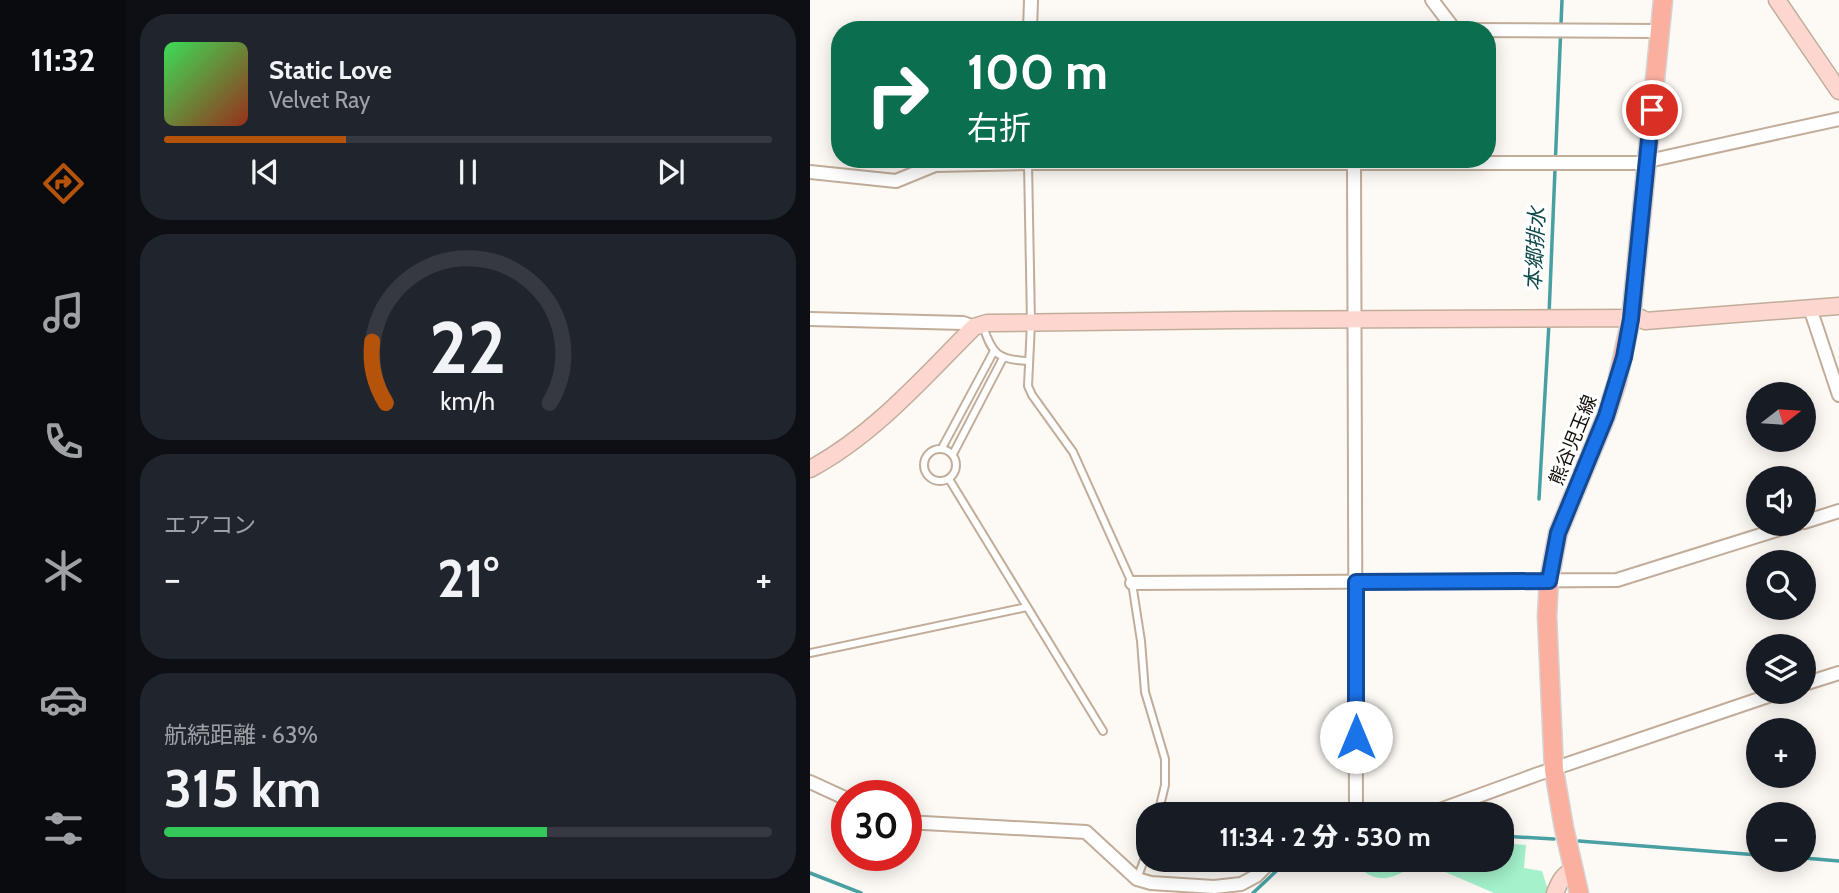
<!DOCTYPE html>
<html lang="ja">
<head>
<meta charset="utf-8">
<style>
	:root { --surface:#171b24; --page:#20242c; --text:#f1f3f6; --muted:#9ea1a6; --line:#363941; --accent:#b45309 }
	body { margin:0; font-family:Cabin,"Noto Sans JP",sans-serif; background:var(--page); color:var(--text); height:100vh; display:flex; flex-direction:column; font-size:26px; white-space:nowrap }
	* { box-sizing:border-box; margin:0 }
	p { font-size:23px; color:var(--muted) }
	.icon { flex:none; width:38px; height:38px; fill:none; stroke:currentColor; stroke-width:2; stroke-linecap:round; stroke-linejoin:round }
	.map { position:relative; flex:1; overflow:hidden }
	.details { display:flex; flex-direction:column; gap:14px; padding:14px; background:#0d0f14; width:684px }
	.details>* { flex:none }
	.banner { position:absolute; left:21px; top:21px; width:665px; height:147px; border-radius:28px; box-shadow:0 4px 18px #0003; background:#0b6e4f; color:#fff; overflow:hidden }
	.needle { width:46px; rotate:73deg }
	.buttons { position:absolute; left:936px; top:382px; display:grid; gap:14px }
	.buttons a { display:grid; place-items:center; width:70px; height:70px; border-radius:50%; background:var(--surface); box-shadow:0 4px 18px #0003; font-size:35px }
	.speed { position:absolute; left:21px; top:780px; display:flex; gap:14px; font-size:35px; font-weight:700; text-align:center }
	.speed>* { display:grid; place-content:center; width:91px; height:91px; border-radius:50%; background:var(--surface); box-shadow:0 4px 18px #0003; line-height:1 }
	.speed .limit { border:10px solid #d22; background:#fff; color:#111 }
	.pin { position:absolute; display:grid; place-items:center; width:60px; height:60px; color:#fff; margin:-30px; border:4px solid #fff; border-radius:50%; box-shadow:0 2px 7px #0007 }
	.me { position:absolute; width:77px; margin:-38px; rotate:0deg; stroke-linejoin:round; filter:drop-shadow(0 0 5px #0008) }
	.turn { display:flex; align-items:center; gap:24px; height:147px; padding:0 21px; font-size:32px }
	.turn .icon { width:91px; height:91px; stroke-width:2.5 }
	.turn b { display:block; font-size:49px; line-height:60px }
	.big { font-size:52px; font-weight:800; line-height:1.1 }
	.details .tile { flex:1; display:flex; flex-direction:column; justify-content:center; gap:10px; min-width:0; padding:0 24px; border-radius:28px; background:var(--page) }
	.details .dial { align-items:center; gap:0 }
	.dial svg { height:182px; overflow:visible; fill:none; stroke:var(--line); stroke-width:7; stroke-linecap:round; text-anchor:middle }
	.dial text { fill:var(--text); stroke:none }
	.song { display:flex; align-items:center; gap:21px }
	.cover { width:84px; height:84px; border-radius:10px; background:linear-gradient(135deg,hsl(130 70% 55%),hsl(10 70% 35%)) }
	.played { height:7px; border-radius:4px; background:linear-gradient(90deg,var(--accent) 30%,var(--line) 30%) }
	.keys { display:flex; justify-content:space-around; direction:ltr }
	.heat { display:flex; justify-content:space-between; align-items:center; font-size:38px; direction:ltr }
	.charge { height:10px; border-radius:5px; background:linear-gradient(90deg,#34c759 63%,var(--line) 0) }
	.trip { position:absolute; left:326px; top:802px; width:378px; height:70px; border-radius:28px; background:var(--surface); box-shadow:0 4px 18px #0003; font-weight:800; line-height:70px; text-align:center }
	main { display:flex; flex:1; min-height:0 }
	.dock { display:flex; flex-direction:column; width:126px; justify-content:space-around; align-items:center; background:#090b0e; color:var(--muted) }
	.dock .icon { width:49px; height:49px }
	.dock .current { color:var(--accent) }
	.dock b { font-size:32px; color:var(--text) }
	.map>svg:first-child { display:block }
</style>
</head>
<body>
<main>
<nav class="dock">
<b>11:32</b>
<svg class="icon current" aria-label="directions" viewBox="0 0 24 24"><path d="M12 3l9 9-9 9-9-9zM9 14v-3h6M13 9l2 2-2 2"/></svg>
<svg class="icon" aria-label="music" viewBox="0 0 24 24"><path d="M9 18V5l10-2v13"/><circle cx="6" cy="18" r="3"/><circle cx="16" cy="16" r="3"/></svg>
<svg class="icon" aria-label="phone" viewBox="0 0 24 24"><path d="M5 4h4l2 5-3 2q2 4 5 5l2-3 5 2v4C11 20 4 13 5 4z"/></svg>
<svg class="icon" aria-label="climate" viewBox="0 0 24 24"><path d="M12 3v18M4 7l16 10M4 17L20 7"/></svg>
<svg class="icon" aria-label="car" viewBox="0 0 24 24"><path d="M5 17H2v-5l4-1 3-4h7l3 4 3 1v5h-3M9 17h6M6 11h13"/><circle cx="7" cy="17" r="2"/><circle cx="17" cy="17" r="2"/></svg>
<svg class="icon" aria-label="filters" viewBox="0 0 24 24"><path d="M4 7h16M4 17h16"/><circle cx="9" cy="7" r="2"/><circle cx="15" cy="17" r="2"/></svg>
</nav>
<section class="details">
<div class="tile">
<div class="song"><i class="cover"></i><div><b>Static Love</b><p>Velvet Ray</p></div></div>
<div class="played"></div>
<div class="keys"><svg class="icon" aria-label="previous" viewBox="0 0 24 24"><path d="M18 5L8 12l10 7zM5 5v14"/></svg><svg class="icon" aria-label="pause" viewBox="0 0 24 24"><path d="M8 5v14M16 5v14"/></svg><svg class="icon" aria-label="next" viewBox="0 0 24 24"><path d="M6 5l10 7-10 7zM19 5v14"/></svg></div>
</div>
<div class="tile dial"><svg viewBox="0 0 100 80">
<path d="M14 69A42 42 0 1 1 86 69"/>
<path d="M14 69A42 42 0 0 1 8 42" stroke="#b45309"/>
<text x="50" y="56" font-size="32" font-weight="700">22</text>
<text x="50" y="72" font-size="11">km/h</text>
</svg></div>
<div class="tile"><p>エアコン</p>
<div class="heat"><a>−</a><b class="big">21°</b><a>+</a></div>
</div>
<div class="tile"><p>航続距離 · 63%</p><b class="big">315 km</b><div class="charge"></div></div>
</section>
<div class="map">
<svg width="1029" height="893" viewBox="0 0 1029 893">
	<rect width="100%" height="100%" fill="#fdf9f5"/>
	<!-- green -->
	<path fill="#a4f1cb" d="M691,843l25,2 -2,23 18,3 7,22h-55l-58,-25 -27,-8 -1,9c-16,10 -31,14 -47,0l4,-10h136z"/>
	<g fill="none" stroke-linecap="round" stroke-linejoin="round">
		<!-- stream -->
		<g stroke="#48a0a3" stroke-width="3.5">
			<path d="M739,315l13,-315"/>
			<path d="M729,499l10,-176"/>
			<path d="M691,836l53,3"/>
			<path d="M769,841l179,14"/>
			<path d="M994,858l35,3"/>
			<path d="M0,873l51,20"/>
			<path d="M443,893l36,-34"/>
		</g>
		<defs>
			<g id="lane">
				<path d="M218,163l3,160 -3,63 4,9 41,57 59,131 9,58 4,51 20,67v26l-7,29"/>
				<path d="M173,326c9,28 15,34 45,35"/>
				<path d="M132,448l52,-97"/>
				<circle cx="130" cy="465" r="16"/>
				<path d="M143,454l50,-96"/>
				<path d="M139,479l154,252"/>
				<path d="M0,653l217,-46"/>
				<path d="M327,879l11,-30"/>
			</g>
			<g id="street">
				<path d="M622,0l22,29"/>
				<path d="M220,30l1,-30"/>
				<path d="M640,30l210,1"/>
				<path d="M544,159l2,655"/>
				<path d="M0,172l86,9 39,-16 93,-2h611l200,-44"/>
				<path d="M1000,308l29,87"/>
				<path d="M0,319l153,4 11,4"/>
				<path d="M994,522l35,-11"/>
				<path d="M322,583l485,-3 182,-57"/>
				<path d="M994,684l35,-11"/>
				<path d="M0,782l37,17"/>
				<path d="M619,814l109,-40 245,-83"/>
				<path d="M96,822l180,10 51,47 14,4 63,4 27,-3 15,-8 17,-17"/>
			</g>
			<g id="secondary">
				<path d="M967,0l62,91"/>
				<path d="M0,469c64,-34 114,-92 164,-142l13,-4 250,-3 404,-2 4,3 194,-15"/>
				<path d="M745,893c4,-10 8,-19 18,-23"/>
			</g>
			<path id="primary" d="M769,893l-15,-65 -10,-58 -7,-154 2,-35 9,-48 48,-117 11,-34 14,-63 32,-319"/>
		</defs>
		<!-- lane casing -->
		<use href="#lane" stroke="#c1ad99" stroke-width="10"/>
		<!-- street casing -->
		<use href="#street" stroke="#c1ad99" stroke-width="16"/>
		<!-- secondary casing -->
		<use href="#secondary" stroke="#c1ad99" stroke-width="19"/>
		<!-- primary casing -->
		<use href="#primary" stroke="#d5d3d2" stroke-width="21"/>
		<!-- lane -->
		<use href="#lane" stroke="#fff" stroke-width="6"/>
		<!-- street -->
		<use href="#street" stroke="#fff" stroke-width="12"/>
		<!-- secondary -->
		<use href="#secondary" stroke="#fdd7cf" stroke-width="16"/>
		<!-- primary -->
		<use href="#primary" stroke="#fbaf9f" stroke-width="18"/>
	</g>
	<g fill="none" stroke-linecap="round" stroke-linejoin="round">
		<defs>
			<path id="route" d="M546,737v-155l193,-1 9,-48 48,-117 18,-59 7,-38 21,-209"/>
		</defs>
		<!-- route casing -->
		<use href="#route" stroke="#114b97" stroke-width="18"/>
		<!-- route -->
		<use href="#route" stroke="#1a73e8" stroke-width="12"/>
	</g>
	<g text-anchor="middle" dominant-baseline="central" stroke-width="7" stroke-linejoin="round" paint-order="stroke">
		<!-- street labels -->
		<g font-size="19" fill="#130c06" stroke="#fff">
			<text transform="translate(763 440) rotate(-68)">熊谷児玉線</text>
		</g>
		<!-- water labels -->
		<g font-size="21" font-style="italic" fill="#0e494c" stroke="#fff">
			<text transform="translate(725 249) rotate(-87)">本郷排水</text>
		</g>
	</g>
</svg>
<div class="buttons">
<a><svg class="needle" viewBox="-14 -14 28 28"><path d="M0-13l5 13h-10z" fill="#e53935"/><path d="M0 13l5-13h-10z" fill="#9ea1a6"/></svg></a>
<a><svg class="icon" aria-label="sound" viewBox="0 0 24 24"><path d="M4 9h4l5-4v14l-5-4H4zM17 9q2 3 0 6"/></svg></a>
<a><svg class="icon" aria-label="search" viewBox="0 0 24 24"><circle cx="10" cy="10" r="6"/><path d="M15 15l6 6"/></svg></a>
<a><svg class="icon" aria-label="layers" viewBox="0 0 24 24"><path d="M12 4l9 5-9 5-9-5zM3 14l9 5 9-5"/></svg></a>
<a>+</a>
<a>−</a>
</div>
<div class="speed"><div class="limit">30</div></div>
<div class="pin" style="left:842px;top:110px;background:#d93025"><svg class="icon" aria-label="arrive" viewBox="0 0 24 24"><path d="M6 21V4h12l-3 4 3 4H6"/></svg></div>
<svg class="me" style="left:546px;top:737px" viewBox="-20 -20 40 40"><circle r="19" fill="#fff"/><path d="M0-13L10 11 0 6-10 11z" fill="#1a73e8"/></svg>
<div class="trip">11:34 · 2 分 · 530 m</div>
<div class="banner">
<div class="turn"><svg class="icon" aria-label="right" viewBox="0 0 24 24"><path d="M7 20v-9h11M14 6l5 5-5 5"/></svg><div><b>100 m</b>右折</div></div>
</div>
</div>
</main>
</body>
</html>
